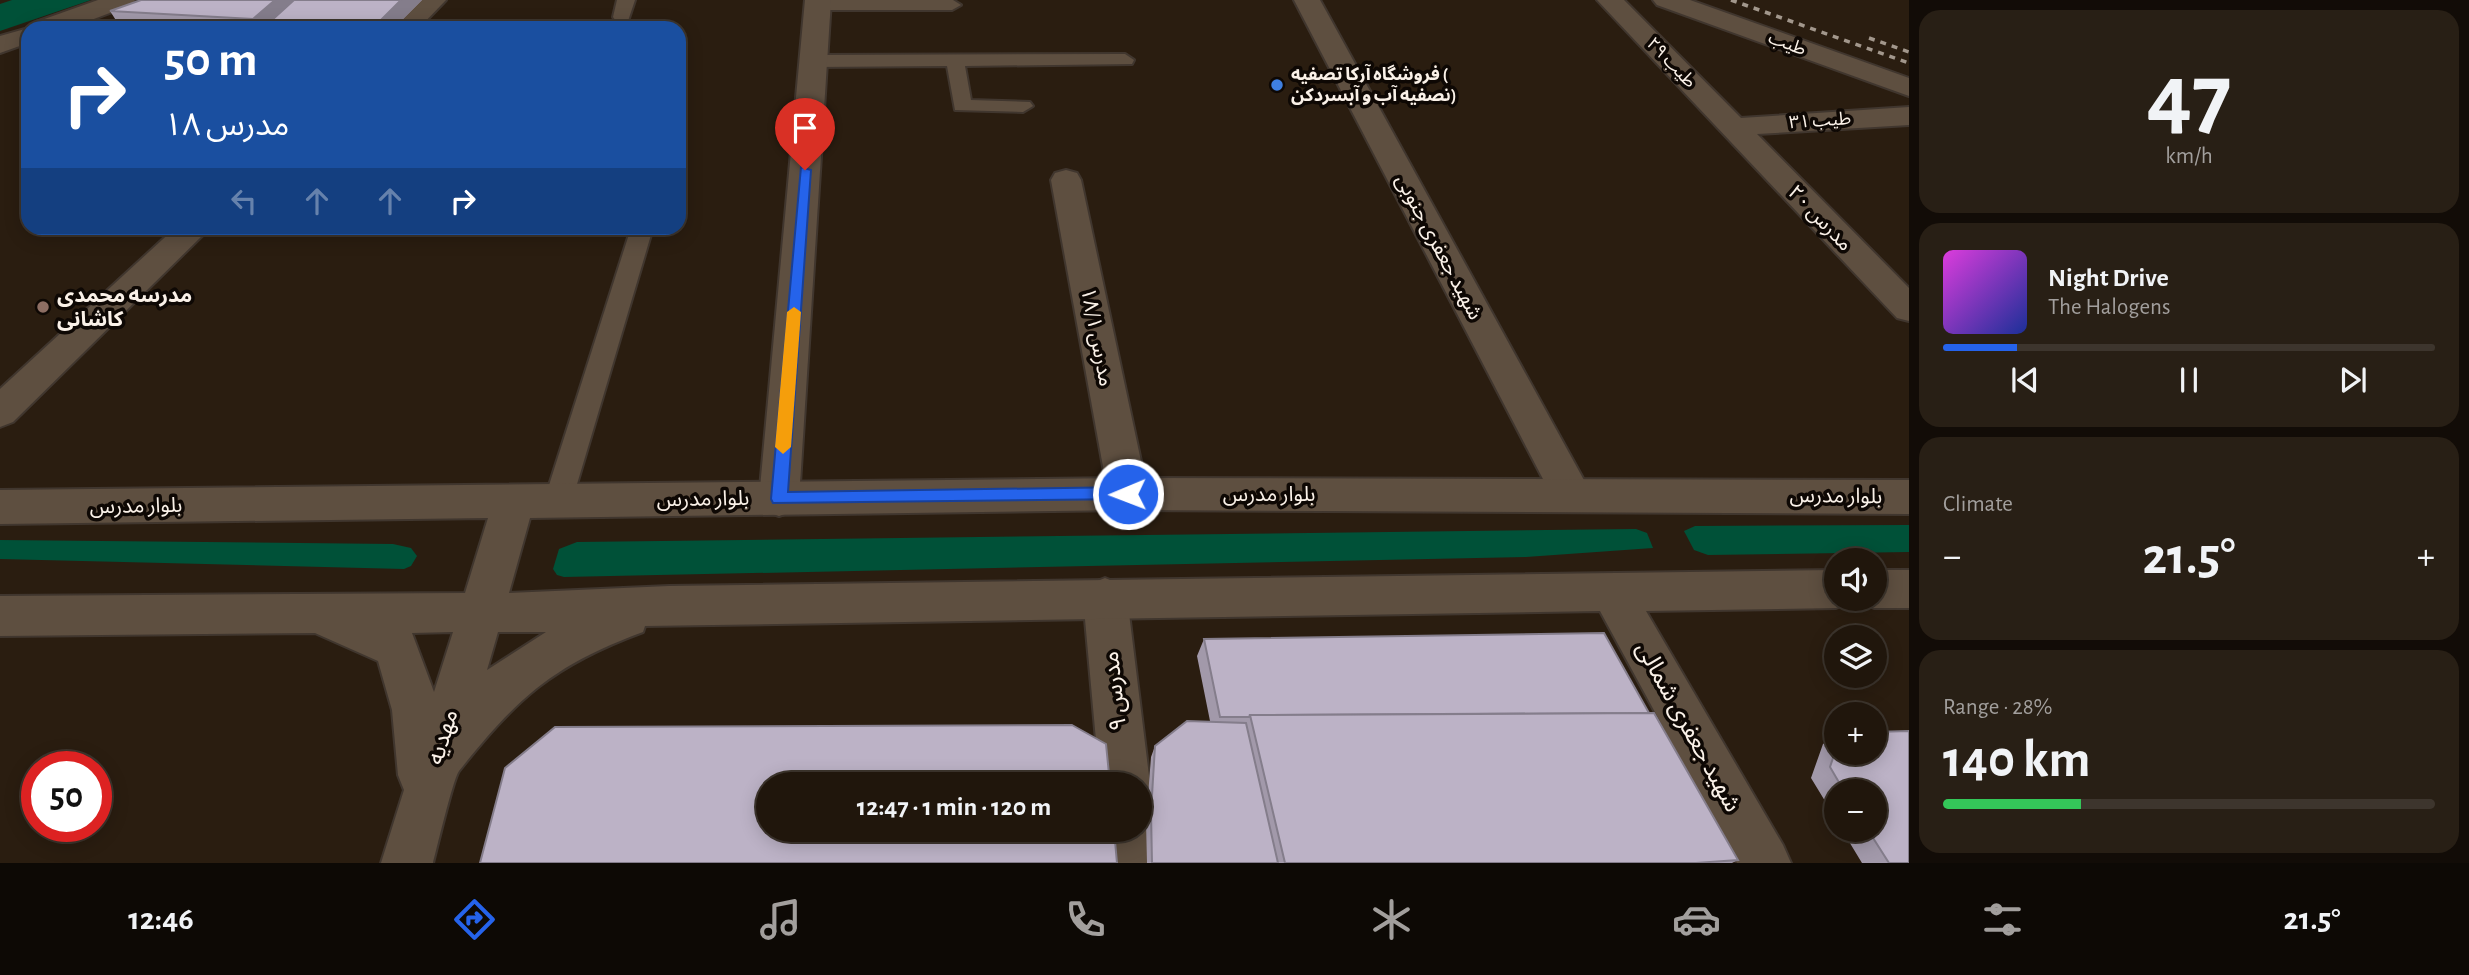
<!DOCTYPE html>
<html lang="en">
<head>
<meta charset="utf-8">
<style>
	:root { --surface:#20160c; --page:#281f15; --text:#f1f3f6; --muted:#a29f9d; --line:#3d352d; --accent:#2563eb }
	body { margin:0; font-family:"Alegreya Sans","Noto Sans Arabic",sans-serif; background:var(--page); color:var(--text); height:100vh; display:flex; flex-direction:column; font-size:26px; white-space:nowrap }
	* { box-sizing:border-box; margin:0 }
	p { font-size:23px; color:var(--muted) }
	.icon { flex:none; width:38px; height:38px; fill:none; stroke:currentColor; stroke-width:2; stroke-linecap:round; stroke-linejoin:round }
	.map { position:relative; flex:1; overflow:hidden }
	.details { display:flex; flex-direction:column; gap:10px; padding:10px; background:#120c07; width:560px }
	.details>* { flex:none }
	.top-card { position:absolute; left:21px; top:21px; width:665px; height:214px; border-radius:21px; box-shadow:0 4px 18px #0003,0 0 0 2px var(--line); background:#1a4fa0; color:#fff; overflow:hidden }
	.buttons { position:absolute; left:1824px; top:548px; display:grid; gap:14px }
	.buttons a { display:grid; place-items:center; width:63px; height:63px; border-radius:50%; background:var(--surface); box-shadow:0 4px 18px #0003,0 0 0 2px var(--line); font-size:35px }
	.speed { position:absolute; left:21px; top:751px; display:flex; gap:14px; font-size:35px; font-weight:700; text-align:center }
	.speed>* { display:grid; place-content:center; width:91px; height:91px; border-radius:50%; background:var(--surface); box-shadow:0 4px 18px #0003,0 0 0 2px var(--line); line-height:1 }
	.speed .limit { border:10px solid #d22; background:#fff; color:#111 }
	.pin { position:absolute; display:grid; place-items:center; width:60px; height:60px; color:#fff; margin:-72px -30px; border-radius:50% 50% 50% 0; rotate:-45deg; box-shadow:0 0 7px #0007 }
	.pin .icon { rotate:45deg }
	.me { position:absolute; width:77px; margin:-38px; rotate:269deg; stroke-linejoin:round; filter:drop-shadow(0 0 5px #0008) }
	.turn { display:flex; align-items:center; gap:24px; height:147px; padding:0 28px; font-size:32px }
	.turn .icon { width:91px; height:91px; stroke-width:2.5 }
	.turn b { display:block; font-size:49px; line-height:60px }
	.lanes { display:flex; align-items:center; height:66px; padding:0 28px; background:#0003; justify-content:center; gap:35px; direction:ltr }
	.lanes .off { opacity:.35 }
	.big { font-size:52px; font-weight:700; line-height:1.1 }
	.details .card { flex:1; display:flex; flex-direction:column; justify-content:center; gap:10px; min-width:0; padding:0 24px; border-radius:21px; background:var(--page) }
	.details .dial { align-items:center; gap:0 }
	.dial b { font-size:91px; line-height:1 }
	.song { display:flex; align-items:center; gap:21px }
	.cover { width:84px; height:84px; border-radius:10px; background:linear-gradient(135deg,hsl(300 70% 55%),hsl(230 70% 35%)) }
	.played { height:7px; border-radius:4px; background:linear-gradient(90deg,var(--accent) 15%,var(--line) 15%) }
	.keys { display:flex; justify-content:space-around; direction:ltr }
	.heat { display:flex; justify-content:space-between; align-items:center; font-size:38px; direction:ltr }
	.charge { height:10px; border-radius:5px; background:linear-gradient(90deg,#34c759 28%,var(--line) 0) }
	.trip { position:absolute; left:756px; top:772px; width:396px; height:70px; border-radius:35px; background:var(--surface); box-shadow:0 4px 18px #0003,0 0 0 2px var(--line); font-weight:700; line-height:70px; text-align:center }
	.menu { display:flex; height:112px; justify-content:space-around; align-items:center; background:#0d0905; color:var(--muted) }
	.menu .icon { width:49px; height:49px }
	.menu .active { color:var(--accent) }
	.menu b { font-size:32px; color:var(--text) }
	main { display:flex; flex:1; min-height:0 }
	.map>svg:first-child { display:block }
</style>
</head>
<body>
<main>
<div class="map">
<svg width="1909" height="863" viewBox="0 0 1909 863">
	<rect width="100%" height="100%" fill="#2a1d10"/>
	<!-- green -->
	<g fill="#005138">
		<path d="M12,0h79l-91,31v-27z"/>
		<path d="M1909,525v27l-201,3 -14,-5 -10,-19 11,-5z"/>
		<path d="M1636,529l11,4 6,15 -127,9 -962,20 -7,-2 -4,-6 6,-20 18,-7z"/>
		<path d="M0,540l393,4 18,4 6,8 -6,10 -7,3 -404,-10z"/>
	</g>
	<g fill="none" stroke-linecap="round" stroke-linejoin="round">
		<defs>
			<g id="lane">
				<path d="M617,0h18l-7,21h-12l-3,-4z"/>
				<path d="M817,0h136l8,5 -9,5h-134l-9,-5z"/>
				<path d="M1125,54l9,6 -2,4 -167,2 6,34 59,2 3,4 -10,6 -68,-2 -8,-44 -133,1 -9,-6 9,-6z"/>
				<path d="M631,228h22l-81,273 -4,8 -10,3 -10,-3 -4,-8z"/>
			</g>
			<g id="street">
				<path d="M418,0h28l-27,28h-28z"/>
				<path d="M805,0h26l-32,499 -6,12 -14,5 -14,-5 -6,-12z"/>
				<path d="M1294,0h26l265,482 6,12 -6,12 -14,4 -14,-4z"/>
				<path d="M1597,0h27l117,118 168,-11v18l-152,9 152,154v33l-12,-3z"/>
				<path d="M1066,170l11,3 4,7 67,314 -6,12 -14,4 -14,-4 -6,-12 -57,-314 4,-7z"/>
				<path d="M175,228h35l-197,194 -13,5v-38z"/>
				<path d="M1105,578l15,6 7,13 23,187 -11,18v-18h-39l-17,-187 7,-13z"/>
				<path d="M1139,809l9,3 7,18 5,33h-52l-3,-33h34z"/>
			</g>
			<g id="secondary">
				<path d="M98,0h37l-4,5 -61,23h-42v15l-28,10v-17l32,-9 4,-5z"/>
				<path d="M1653,0h37l219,78v18l-252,-91z"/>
				<path d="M1128,478l781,2v34l-781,-4 -598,8 -21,75 160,-7 1167,-16v28h17l-2,4 -15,6 -190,3 137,234 8,18h-54l-137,-252 -955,15 -2,6c-90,33 -126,66 -184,139 -6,8 -22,77 -26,92h-52l23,-73 -6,-15 -6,-65 -14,-49 -63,-28 -315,3v-40l465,-3 23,-75 -488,6v-34zM453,632l-19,60 -22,-59zM498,632h48l-59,38z"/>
				<path d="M1874,570h35v38h-35l-15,-6 -2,-4h17z"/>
			</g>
		</defs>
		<!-- lane casing -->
		<use href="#lane" stroke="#40362e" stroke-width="4"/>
		<!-- street casing -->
		<use href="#street" stroke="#40362e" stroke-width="4"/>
		<!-- secondary casing -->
		<use href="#secondary" stroke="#40362e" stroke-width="4"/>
		<!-- lane -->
		<use href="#lane" fill="#5e4f40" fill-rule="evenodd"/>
		<!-- street -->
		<use href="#street" fill="#5e4f40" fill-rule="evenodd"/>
		<!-- secondary -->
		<use href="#secondary" fill="#5e4f40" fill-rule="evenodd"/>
		<!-- rail -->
		<g stroke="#a2978c" stroke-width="3.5" stroke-dasharray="6 6" stroke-linecap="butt">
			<path d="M1731,0l178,63"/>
			<path d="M1869,38l40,14"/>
		</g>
	</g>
	<!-- wall -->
	<g fill="#a299aa">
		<path d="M422,0l-28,28h-118l-3,-5 -6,5h-102l-46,-3 -9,-14z"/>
		<path d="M1204,639l445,74 89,147 -6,3h-585l-1,-41 5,-65 4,-11 55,-25 -13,-65z"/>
		<path d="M1909,731v132h-47l-20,-33h32v-39h-38v28l-25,-41 12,-34 13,-8v16h38v-20z"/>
	</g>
	<!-- shaded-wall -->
	<g fill="#847d8b">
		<path d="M275,0h23l-26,20 1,3 -6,5h-9l-5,-9z"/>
		<path d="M401,0h21l-28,28h-16l-1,-4z"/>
	</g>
	<!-- building -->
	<g fill="#bcb2c6" stroke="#847d8b" stroke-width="2">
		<path d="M141,0h134l-22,19 -143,-8z"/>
		<path d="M294,0h107l-24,24 -105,-4z"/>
		<path d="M1604,633l45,80 -399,2 -1,2h-29l-16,-78z"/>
		<path d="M1654,713l84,147 -42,3h-411l-35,-148z"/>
		<path d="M1187,721l59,2 32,140h-126l-1,-51 4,-66z"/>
		<path d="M1072,725l34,19 4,40h-342v46h346l3,33h-637l25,-95 50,-41z"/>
		<path d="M1909,731v132h-20l-21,-33h6v-39h-30l-14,-24 6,-18v3h38v-20z"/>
	</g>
	<!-- route -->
	<path fill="#2563eb" stroke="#184099" stroke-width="2" d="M801,167l10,3 -23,322 340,-5 6,2v10l-361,4 -2,-4z"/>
	<!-- slow -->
	<path fill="#f59e0b" d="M794,307l7,5 -10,135 -8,7 -8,-7 12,-135z"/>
	<!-- markers -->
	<circle fill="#3f7fe0" stroke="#0e0804" stroke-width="2.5" cx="1277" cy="85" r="7"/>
	<circle fill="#8d6e63" stroke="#0e0804" stroke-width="2.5" cx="43" cy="307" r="7"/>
	<g text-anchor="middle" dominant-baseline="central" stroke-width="7" stroke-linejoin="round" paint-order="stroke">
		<!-- far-street labels -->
		<g font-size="18" fill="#faf1e8" stroke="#0e0804">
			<text transform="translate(1787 44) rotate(20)">طیب</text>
			<text transform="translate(1671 63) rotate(46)">طیب ۲۹</text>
			<text transform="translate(1820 121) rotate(-4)">طیب ۳۱</text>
		</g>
		<!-- far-poi labels -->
		<g font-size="18" font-weight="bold" fill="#faf1e8" stroke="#0e0804" text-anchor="start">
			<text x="1291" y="75">فروشگاه آرکا تصفیه (<tspan x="1291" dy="21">تصفیه آب و آبسردکن)</tspan></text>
		</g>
		<!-- street labels -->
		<g font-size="21" fill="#faf1e8" stroke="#0e0804">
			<text transform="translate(1820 218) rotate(46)">مدرس ۲۰</text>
			<text transform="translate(1439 247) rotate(62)">شهید جعفری جنوبی</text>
			<text transform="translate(1097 337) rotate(79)">مدرس ۱۸/۱</text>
			<text x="1269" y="494">بلوار مدرس</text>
			<text transform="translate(1836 496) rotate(1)">بلوار مدرس</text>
			<text transform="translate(703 499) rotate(-1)">بلوار مدرس</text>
			<text transform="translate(136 506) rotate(-1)">بلوار مدرس</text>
		</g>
		<!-- poi labels -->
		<g font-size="21" font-weight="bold" fill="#faf1e8" stroke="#0e0804" text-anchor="start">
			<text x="57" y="295">مدرسه محمدی<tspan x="57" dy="24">کاشانی</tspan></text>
		</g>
		<!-- near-street labels -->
		<g font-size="24" fill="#faf1e8" stroke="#0e0804">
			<text transform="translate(1115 691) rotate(-96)">مدرس ۹</text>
			<text transform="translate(1688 727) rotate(61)">شهید جعفری شمالی</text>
			<text transform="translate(443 737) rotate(-73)">مهدیه</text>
		</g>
	</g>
</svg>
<div class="buttons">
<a><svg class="icon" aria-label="sound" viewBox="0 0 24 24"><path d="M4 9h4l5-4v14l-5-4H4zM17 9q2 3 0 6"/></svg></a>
<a><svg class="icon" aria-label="layers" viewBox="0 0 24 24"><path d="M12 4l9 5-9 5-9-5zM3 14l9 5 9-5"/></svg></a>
<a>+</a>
<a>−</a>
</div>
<div class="speed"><div class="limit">50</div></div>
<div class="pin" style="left:805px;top:170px;background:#d93025"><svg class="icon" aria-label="arrive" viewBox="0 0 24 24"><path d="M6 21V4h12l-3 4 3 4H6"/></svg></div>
<svg class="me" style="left:1128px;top:494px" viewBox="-20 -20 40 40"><circle r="17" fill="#2563eb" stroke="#fff" stroke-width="3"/><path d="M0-11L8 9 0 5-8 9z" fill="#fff"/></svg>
<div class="trip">12:47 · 1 min · 120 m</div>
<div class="top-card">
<div class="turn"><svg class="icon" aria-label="right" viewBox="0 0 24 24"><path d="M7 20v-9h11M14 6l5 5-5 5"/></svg><div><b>50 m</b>مدرس ۱۸</div></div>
<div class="lanes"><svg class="icon off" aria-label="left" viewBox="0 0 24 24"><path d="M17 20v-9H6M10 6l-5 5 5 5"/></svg><svg class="icon off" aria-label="ahead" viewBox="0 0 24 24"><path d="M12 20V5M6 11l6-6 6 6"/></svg><svg class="icon off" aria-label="ahead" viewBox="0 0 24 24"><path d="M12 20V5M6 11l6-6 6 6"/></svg><svg class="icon" aria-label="right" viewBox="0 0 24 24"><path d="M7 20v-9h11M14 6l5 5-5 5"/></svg></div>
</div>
</div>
<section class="details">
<div class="card dial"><b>47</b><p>km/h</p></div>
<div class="card">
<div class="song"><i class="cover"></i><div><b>Night Drive</b><p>The Halogens</p></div></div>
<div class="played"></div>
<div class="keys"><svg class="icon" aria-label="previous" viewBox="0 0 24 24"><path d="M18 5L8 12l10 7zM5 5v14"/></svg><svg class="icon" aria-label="pause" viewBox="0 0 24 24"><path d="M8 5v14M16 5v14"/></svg><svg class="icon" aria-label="next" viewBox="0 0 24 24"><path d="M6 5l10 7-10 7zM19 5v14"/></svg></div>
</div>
<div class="card"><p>Climate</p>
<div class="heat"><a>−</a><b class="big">21.5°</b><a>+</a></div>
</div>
<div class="card"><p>Range · 28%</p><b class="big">140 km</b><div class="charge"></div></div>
</section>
</main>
<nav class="menu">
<b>12:46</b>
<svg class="icon active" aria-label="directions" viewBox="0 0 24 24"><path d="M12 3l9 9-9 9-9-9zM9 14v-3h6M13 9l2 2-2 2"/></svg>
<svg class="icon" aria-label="music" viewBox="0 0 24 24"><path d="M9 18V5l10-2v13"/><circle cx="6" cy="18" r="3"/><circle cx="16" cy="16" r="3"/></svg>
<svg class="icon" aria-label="phone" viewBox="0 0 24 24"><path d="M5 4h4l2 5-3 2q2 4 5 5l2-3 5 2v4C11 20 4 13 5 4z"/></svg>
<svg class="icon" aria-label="climate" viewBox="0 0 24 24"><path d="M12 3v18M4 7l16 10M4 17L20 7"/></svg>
<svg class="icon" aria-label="car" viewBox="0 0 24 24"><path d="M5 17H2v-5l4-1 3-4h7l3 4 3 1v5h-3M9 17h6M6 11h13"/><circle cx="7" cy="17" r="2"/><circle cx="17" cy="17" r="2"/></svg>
<svg class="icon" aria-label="filters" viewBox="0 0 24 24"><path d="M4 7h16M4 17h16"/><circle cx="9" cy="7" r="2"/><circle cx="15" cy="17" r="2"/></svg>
<b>21.5°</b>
</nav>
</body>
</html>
